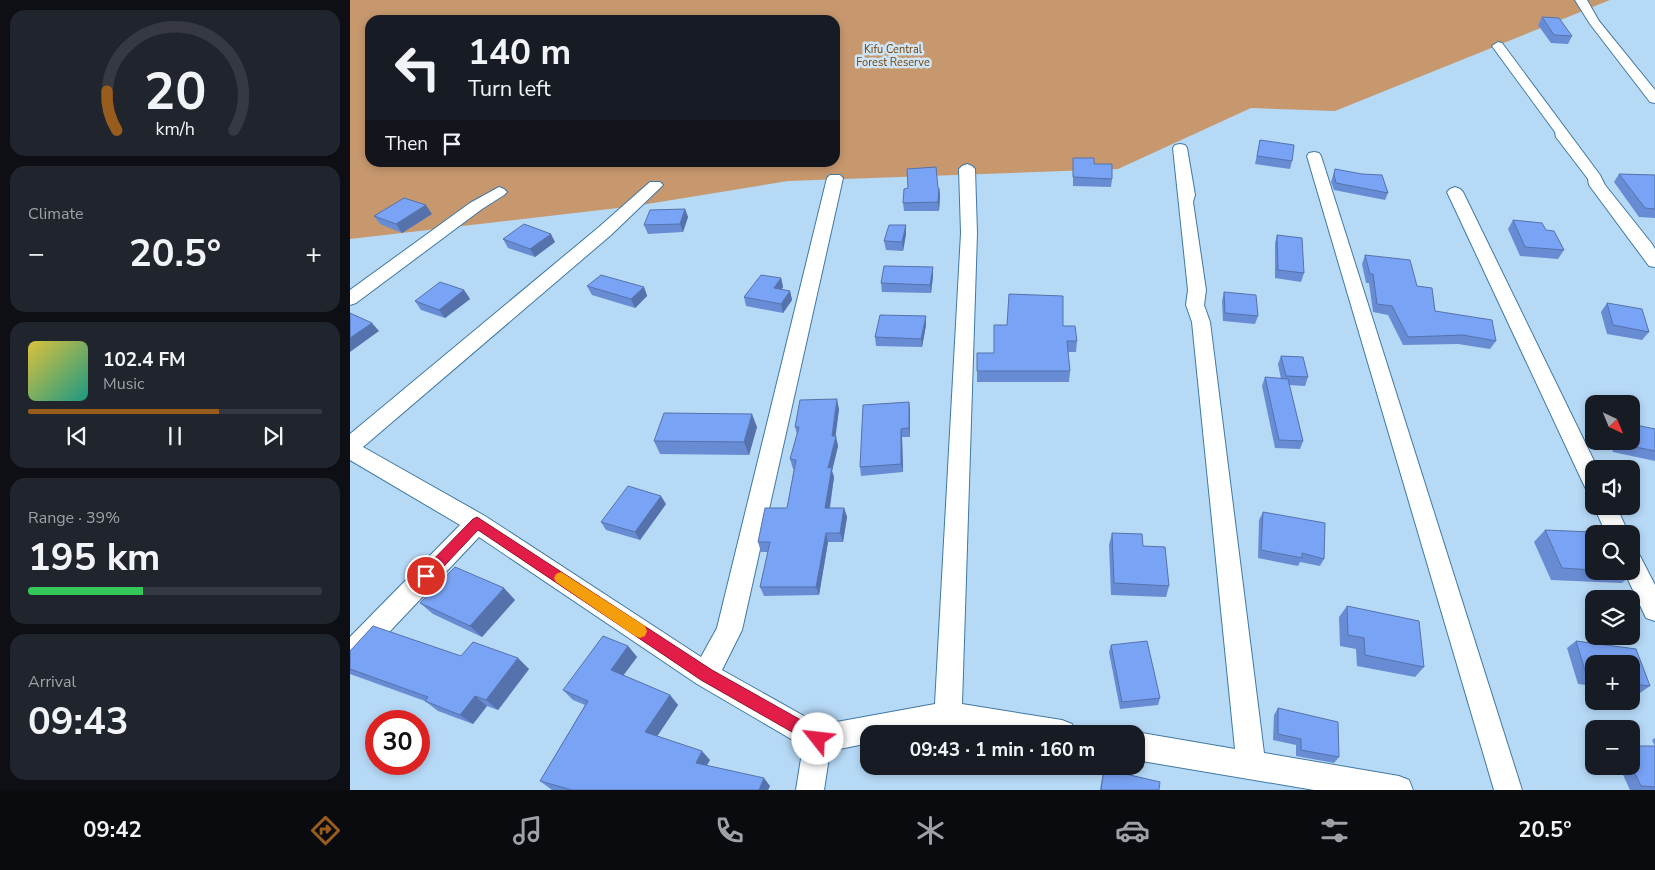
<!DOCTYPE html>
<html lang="en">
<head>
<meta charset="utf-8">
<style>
	:root { --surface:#171b24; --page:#20242c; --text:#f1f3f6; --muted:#9ea1a6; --line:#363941; --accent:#985d1d }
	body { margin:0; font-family:"Nunito Sans",sans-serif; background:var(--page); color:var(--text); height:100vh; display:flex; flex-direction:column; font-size:19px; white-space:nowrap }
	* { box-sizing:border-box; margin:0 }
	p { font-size:16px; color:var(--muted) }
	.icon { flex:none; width:28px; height:28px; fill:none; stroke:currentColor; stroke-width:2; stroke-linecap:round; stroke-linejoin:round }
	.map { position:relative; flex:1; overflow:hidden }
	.drawer { display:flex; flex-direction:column; gap:10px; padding:10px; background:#0d0f14; width:350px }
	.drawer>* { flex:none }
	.top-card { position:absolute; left:15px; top:15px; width:475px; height:152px; border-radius:15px; box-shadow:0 2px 8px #0003; background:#171b24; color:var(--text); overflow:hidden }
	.needle { width:32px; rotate:136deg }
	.fabs { position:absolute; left:1235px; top:395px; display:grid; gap:10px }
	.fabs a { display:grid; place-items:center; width:55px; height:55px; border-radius:10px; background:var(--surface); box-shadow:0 2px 8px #0003; font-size:25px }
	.speed { position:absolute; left:15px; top:710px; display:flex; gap:10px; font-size:25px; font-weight:700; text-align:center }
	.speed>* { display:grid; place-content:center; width:65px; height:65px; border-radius:50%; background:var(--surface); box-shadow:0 2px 8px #0003; line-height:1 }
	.speed .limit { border:8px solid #d22; background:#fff; color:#111 }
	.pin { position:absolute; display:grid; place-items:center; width:42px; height:42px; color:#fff; margin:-21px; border:2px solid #fff; border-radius:50%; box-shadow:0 1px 5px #0007 }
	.me { position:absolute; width:55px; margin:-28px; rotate:299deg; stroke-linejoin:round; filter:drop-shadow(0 0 4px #0008) }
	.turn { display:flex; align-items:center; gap:18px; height:105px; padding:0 20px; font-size:22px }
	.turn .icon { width:65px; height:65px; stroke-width:2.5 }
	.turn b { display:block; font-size:35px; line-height:42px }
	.then { display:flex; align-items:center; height:48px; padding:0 20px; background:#0003; gap:10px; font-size:19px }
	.big { font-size:38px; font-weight:700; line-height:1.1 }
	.drawer .card { flex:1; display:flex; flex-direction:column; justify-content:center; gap:8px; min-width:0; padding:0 18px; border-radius:15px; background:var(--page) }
	.drawer .dial { align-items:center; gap:0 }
	.dial svg { height:130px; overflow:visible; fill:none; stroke:var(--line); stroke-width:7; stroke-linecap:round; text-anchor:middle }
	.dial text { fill:var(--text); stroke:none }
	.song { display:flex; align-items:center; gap:15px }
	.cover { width:60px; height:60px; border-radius:8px; background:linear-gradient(135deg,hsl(50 70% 55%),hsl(170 70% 35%)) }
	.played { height:5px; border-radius:2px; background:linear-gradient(90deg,var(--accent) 65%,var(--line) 65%) }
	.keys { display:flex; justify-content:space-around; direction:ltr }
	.heat { display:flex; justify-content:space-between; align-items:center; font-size:28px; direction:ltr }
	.charge { height:8px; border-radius:4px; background:linear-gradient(90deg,#34c759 39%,var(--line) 0) }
	.trip { position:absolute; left:510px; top:725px; width:285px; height:50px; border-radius:15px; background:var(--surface); box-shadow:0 2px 8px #0003; font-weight:700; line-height:50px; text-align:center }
	.tabs { display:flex; height:80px; justify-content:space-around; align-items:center; background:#090b0e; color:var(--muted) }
	.tabs .icon { width:35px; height:35px }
	.tabs .active { color:var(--accent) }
	.tabs b { font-size:22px; color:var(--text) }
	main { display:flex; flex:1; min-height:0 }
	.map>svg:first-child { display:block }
</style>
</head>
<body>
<main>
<section class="drawer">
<div class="card dial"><svg viewBox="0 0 100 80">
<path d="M14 69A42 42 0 1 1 86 69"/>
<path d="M14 69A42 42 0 0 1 8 45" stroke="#985d1d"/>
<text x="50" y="56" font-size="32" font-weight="700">20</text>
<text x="50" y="72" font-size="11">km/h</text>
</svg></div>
<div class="card"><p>Climate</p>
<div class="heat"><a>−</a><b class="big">20.5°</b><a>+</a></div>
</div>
<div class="card">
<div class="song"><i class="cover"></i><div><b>102.4 FM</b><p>Music</p></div></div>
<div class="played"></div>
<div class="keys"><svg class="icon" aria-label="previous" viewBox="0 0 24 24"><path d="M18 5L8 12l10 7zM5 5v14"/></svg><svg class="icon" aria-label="pause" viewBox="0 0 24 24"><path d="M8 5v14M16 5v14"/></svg><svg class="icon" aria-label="next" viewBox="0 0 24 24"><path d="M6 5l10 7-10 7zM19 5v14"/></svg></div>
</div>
<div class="card"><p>Range · 39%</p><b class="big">195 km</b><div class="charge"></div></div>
<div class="card"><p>Arrival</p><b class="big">09:43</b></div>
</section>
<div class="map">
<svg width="1305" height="790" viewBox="0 0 1305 790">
	<rect width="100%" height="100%" fill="#b6d9f6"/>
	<!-- green -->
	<path fill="#c7986e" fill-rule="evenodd" d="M0,0h1260l-275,111 -84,-3 -133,61 -330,12 -153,25 -285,33zM20,20h465v142h-465z"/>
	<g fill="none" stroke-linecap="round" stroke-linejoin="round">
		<defs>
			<g id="minor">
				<path d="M1225,0h12l12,21 56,69v13l-5,-1 -60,-78z"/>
				<path d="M1148,42l4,1 98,132 5,10 47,59 3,5v18l-6,-1 -60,-81 -1,-6 -32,-42 -1,-5 -63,-86z"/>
				<path d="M830,144l5,1 2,3 8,47 -2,7 13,88 -2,15 6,17 54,431 135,23 10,4 4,10h-99l-178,-30v-26h-4l4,-2 99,17 -43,-427 -6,-17 2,-15 -15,-142 2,-3z"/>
				<path d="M964,152l5,1 2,3 201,634h-28l-187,-634 2,-3z"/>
				<path d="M617,164l5,2 3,3 2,64 -15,471 100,16 10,4 4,10h-97l-31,-5 -28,5h-51v9l-39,8 -6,39h-28l7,-44 -106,-62 -218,-147 -120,127 -9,3v-30l110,-112 -110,-65v-26l249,-207 51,-45h10l3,3 -3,3 -49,47 -248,212 122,69 216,141 16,-29 110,-450 3,-3h10l3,3 -101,452 -20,40 98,55 115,-21 26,-471 -2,-64 3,-3z"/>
				<path d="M149,187l5,2 3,3 -3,3 -22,14 -126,94 -6,2v-15l120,-87z"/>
				<path d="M1105,187l5,2 3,3 135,277h-4v23l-8,-3 -3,-6 -136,-291 3,-3z"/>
				<path d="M1244,506h22l13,28h-23z"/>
				<path d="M1281,551l8,3 16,31v36l-9,-3 -22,-47h7z"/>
			</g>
		</defs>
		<!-- minor casing -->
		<use href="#minor" stroke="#3f79a4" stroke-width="2"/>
		<!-- minor -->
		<use href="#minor" fill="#fff" fill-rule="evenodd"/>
	</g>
	<!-- wall -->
	<g fill="#688cd3">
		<path d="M1192,17l30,19 -4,8 -17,-1 -13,-18z"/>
		<path d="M910,140l32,21 -2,8 -35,-5z"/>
		<path d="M723,158l21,6 18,15 -1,8 -38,-1z"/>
		<path d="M985,169l53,24 -3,7 -51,-10 -3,-8z"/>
		<path d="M1269,174l36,1v43l-16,-1 -25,-35z"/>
		<path d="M558,188h31l1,8 -1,15h-35l-1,-8z"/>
		<path d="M335,209l3,8 -5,15 -35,2 -4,-9z"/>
		<path d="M82,214l-30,19 -22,-9 -6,-8z"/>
		<path d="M1163,220l33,10 18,20 -6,9 -38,-3 -12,-27z"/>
		<path d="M556,225v9l-3,17 -17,-1 -2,-9z"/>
		<path d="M927,235l27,38 -3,9 -26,-4v-35z"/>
		<path d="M153,239l52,3 -20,15 -27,-9z"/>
		<path d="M1015,255l52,31 18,25 61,30 -6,8 -32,-5 -55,1 -15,-30 -15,-3 -4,-29h-3l-4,-19z"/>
		<path d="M583,276l-2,17 -49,-1 -1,-9z"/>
		<path d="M431,278l2,9 -2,3 9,1 2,9 -9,13 -37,-7 -2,-9z"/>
		<path d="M237,286l57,1 3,9 -12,12 -43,-13z"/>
		<path d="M114,290l6,9 -25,19 -24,-8 -6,-9z"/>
		<path d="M874,292l34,24 -3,8 -32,-3 -1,-20z"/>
		<path d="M1257,303l42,29 -7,8 -35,-6 -6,-22z"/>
		<path d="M576,325l-4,22 -46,-1 -1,-9z"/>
		<path d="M713,326l14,15 -1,11h-8l2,19 -1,11h-92v-11l17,-18z"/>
		<path d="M931,356l27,21 -3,9 -16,-1 14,56 -3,8 -25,-1 -13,-62 3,-9 16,2 -3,-15z"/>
		<path d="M559,402l1,9v26h-8l1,35 -42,4 -1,-9z"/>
		<path d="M489,409l-4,27 3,10 -6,25 2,6 -4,31h14l3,9 -4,25h-15l-9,53 -55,1 -4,-9 8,-35h-7l-3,-10 29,-34 7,-39h-1l-3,-10 7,-25 -2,-7z"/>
		<path d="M407,427l-8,28 -89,-1 -6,-13z"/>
		<path d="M1305,429v32l-42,-9 -3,-11h21z"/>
		<path d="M316,504l-26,36 -34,-10 -5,-8z"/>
		<path d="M913,512l61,47 -4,7 -20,-4 -2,4 -40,-8 1,-38z"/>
		<path d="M1195,530l49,4v37l41,1 -13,11 -71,-3 -17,-38z"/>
		<path d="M762,533l31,13 26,40 -3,11 -55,-2 -2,-50z"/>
		<path d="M165,600l-33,37 -49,-23 -13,-11z"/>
		<path d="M997,606l77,61 -9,10 -58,-11 -1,-17 -16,-3 -1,-29z"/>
		<path d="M1226,641l60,8 14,37 -10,7 -9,-1v-28h-37v22l-16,-2 -11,-36z"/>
		<path d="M761,645l49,53 -2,7 -38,4 -11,-57z"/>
		<path d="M278,646l9,11 -14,18 47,20 8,10 -21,31 53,24 -4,6 64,20 -2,4h-216l-12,-9 45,-76 -12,-5 -10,-10z"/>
		<path d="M0,651l111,5 68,13 -31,41 -11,-4 -14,18 -35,-13 -13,-10 -75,-27z"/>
		<path d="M928,708l61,49 -5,6 -38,-7v-11l-23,-5 1,-25z"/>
		<path d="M1305,738v52h-25l-11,-24h12v-20h24l-3,-6z"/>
		<path d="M754,769l55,21h-59l2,-12z"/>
	</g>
	<!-- shaded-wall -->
	<g fill="#5572ac">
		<path d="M589,188l1,8 -1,15 -1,-9z"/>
		<path d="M76,205l6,9 -30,19 -6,-9z"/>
		<path d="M335,209l3,8 -5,15 -3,-8z"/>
		<path d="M556,225v9l-3,17 -1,-9z"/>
		<path d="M201,234l4,8 -20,15 -5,-8z"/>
		<path d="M583,267v9l-2,17 -1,-8z"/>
		<path d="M431,278l2,9 -7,10 -2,-9z"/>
		<path d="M294,287l3,9 -12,12 -4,-9z"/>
		<path d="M114,290l6,9 -25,19 -6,-8z"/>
		<path d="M440,291l2,9 -9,13 -2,-9z"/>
		<path d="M576,316v9l-4,22 -1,-8z"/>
		<path d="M22,323l7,8 -29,21v-14z"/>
		<path d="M487,399l2,10 -4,32 1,-5 2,10 -6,25 2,6 -6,40 -3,-9 3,-40z"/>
		<path d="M559,402l1,9v26l-1,-9z"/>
		<path d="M402,414l5,13 -8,28 -5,-13z"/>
		<path d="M551,429l1,8 1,35 -2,-8z"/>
		<path d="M311,496l5,8 -26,36 -5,-8z"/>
		<path d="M494,508l3,9 -4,25 -3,-9z"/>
		<path d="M476,533l2,9 -9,53 -3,-8z"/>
		<path d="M154,588l11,12 -33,37 -12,-11z"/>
		<path d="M278,646l9,11 -17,23 -9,-10z"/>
		<path d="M168,658l11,11 -31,41 -12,-10z"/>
		<path d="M320,695l8,10 -24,36 -9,-9z"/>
		<path d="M125,696l12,10 -14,18 -13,-9z"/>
		<path d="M352,751l8,9 -7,12 -7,-9z"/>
		<path d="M414,778l6,8 -2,4h-9z"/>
	</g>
	<!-- building -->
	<g fill="#79a3f5" stroke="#5572ac">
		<path d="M1192,17l17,1 13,18 -18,-1z"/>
		<path d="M910,140l34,5 -2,16 -35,-5z"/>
		<path d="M723,158h21v6h18v15l-39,-2z"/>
		<path d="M586,167l2,21h1l-1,14 -35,1 1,-14 4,-1 -1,-19z"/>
		<path d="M985,169l27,5 20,1 6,18 -52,-10 -2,-8z"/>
		<path d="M1269,174l36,1v34l-10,-1z"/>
		<path d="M54,198l22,7 -30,19 -22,-8z"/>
		<path d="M335,209l-5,15 -36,1 6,-15z"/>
		<path d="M1163,220l29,3 4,7 8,1 10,19 -39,-3z"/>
		<path d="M174,224l27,10 -21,15 -27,-10z"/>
		<path d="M539,225h17l-4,17 -18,-1z"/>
		<path d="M927,235l25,3 2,35 -26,-3z"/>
		<path d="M1015,255l45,5 7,26 15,2 3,23 57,9 4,21 -33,-6 -55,2 -16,-31 -15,-2 -4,-30h-3z"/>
		<path d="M534,266l49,1 -3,18 -49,-2z"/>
		<path d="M251,275l43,12 -13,12 -44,-13z"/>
		<path d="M411,275l20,3 -7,10 16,3 -9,13 -37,-7z"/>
		<path d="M90,282l24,8 -25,20 -24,-9z"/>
		<path d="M874,292l32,3 2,21 -33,-3z"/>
		<path d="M659,294l54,2v30h12l2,15h-10l3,30h-93v-18h17v-28h13z"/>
		<path d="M1257,303l35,6 7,23 -36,-7z"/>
		<path d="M0,313l22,10 -22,15z"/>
		<path d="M530,315l46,1 -5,23 -46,-2z"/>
		<path d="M931,356l22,1 5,20 -22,-1z"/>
		<path d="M915,377l23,2 15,62 -24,-1z"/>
		<path d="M487,399l-5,37h4l-8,32 4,-1 -7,41h19l-4,25h-14l-10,54h-56l10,-45h-12l7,-34h22l9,-48 -6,-1 9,-32h-4l5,-27z"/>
		<path d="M559,402v26l-8,1v35l-41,3 3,-62z"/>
		<path d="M314,413l88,1 -8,28 -90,-1z"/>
		<path d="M1281,424l24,5v22l-34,-7 -1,-3h11z"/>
		<path d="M278,486l33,10 -26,36 -34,-10z"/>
		<path d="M913,512l62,11 -1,36 -22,-6v5l-41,-8z"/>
		<path d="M1195,530l70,3v1h-21v36l-32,-2z"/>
		<path d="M762,533l30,1 1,12 22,1 4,39 -55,-3z"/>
		<path d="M1281,564l4,8 -6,-1h2z"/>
		<path d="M105,567l49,21 -34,38 -50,-23z"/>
		<path d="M997,606l72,15 5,46 -59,-12 -1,-17 -16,-3z"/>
		<path d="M23,626l88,30 12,-14 45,16 -32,42 -11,-4 -15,19 -35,-14 3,-4 -78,-28v-18z"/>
		<path d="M253,636l25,10 -17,24 59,25 -25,37 57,19 -6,12 68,15 -5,12h-187l-32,-9 48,-80 -25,-11z"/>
		<path d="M797,641l13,57 -38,4 -11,-57z"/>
		<path d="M1226,641l60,8 14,37 -19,-2v-20h-37v14l-7,-1z"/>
		<path d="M928,708l60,14 1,35 -38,-7v-11l-23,-5z"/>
		<path d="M1281,746h24v41l-14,-1 -10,-21z"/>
		<path d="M754,769l56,13 -1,8h-58z"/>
	</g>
	<!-- route -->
	<path fill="#e11d48" stroke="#92132f" d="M127,517l235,153 112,63 2,6 -2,5 -6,2 -5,-2 -112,-64 -223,-150 -47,50 -5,2 -4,-2 -2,-4 2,-5 51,-52z"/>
	<!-- slow -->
	<path fill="#f59e0b" d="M211,572l84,54 2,5 -2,5 -5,2 -5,-2 -79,-54 -2,-4 2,-4z"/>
	<g text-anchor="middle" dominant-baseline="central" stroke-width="5" stroke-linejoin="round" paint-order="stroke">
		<!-- far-park labels -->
		<g font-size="11" fill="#754307" stroke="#cee5f8">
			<text x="543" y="49">Kifu Central<tspan x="543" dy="13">Forest Reserve</tspan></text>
		</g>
	</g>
</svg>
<div class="fabs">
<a><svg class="needle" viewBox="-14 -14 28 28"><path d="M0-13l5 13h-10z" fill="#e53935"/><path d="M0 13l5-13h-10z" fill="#9ea1a6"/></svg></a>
<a><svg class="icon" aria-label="sound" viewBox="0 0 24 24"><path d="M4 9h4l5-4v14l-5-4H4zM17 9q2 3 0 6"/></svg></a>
<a><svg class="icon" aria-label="search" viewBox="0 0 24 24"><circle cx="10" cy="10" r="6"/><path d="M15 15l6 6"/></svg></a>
<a><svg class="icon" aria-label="layers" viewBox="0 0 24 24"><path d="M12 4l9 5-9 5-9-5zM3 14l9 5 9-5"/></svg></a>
<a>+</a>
<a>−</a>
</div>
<div class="speed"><div class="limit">30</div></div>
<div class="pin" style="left:76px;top:576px;background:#d93025"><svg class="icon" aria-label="arrive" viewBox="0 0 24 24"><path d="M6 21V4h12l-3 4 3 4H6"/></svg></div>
<svg class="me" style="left:468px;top:739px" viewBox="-20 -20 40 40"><circle r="19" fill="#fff"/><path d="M0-13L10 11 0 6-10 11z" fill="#e11d48"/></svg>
<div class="trip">09:43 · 1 min · 160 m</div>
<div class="top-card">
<div class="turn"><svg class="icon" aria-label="left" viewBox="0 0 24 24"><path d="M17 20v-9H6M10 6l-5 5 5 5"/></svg><div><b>140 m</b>Turn left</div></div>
<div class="then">Then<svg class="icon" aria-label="arrive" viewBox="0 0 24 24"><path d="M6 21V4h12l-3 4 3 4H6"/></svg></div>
</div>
</div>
</main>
<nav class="tabs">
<b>09:42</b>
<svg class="icon active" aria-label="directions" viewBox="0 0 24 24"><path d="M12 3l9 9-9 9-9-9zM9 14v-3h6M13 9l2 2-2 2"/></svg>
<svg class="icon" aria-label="music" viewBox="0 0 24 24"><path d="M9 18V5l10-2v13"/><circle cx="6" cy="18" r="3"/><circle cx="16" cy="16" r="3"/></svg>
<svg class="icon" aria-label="phone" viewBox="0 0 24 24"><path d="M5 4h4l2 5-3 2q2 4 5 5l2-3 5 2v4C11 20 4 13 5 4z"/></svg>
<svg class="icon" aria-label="climate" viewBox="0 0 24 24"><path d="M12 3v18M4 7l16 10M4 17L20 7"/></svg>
<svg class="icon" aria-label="car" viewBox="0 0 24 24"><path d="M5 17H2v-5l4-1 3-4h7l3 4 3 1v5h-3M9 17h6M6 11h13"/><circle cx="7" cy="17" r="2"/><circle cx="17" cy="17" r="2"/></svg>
<svg class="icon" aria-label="filters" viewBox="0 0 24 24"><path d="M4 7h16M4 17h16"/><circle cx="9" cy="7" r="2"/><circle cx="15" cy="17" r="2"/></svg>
<b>20.5°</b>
</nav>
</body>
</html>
